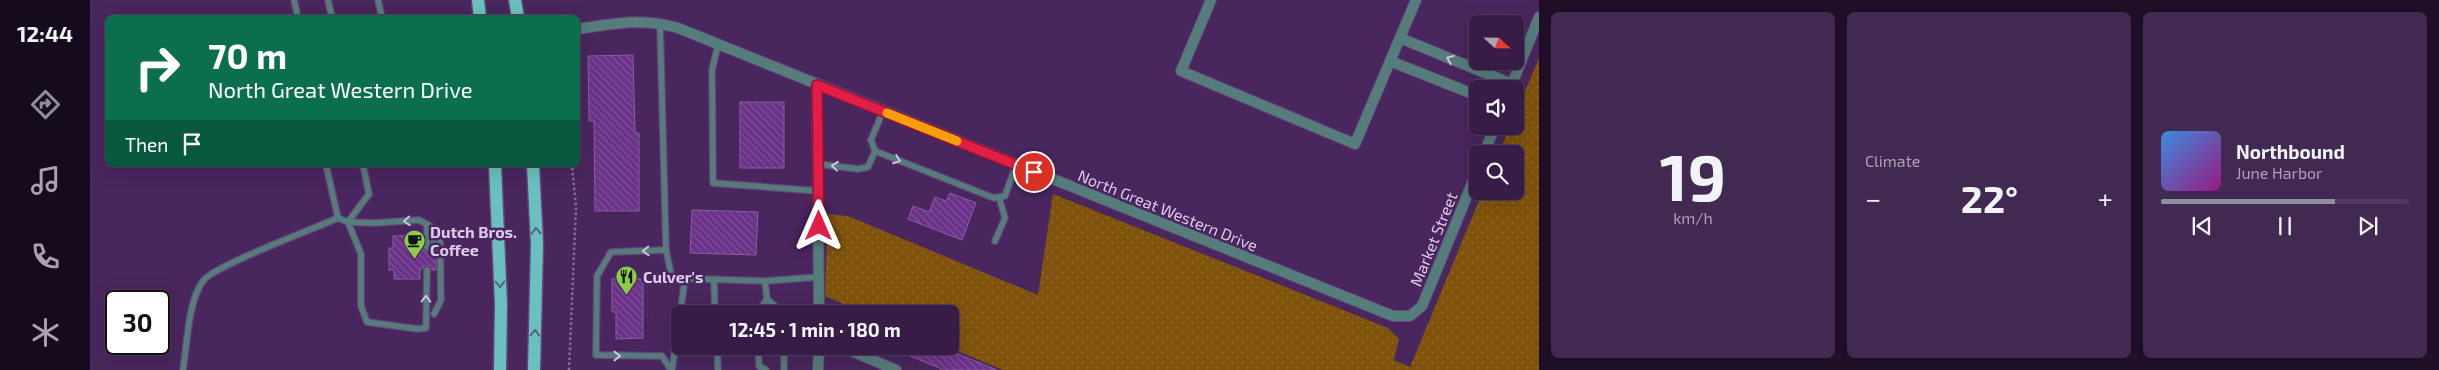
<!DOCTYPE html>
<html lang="en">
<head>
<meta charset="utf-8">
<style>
	:root { --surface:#371c46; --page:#422951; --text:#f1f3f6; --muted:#aaa1b3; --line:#513a5f; --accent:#8c9099 }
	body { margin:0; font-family:"Exo 2",sans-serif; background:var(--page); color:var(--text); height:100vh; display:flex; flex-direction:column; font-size:19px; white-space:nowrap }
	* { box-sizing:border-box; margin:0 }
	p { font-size:16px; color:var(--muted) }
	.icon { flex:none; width:28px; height:28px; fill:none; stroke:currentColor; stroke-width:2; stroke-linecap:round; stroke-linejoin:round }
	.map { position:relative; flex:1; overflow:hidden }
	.drawer { display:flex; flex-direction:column; gap:12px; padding:12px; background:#1e0f26; width:900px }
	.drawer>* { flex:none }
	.top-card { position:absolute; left:15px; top:15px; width:475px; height:152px; border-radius:8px; box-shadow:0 5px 20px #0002,0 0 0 1px var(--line); background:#0b6e4f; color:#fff; overflow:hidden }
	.needle { width:32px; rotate:112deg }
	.fabs { position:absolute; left:1379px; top:15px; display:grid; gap:10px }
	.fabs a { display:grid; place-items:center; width:55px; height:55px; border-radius:8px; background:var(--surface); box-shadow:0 5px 20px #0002,0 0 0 1px var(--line); font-size:25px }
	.speed { position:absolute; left:15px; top:290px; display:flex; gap:10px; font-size:25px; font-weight:700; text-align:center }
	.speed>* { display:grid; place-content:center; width:65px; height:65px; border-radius:50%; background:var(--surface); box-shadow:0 5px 20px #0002,0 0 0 1px var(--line); line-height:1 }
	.speed .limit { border:2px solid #111; border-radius:8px; background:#fff; color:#111 }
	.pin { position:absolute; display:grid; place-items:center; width:42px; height:42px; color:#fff; margin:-21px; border:2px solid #fff; border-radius:50%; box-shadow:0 1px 5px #0007 }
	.me { position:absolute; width:55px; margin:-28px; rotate:0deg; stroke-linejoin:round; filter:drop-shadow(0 0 4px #0008) }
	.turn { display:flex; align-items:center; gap:18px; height:105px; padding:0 20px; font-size:22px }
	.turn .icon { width:65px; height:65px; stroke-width:2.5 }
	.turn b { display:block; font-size:35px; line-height:42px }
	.then { display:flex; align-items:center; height:48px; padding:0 20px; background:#0003; gap:10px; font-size:19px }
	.big { font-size:38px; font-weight:700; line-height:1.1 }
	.drawer .widget { flex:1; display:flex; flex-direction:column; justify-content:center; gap:8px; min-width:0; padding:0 18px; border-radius:8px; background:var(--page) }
	.drawer .dial { align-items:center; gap:0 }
	.dial b { font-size:65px; line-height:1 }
	.song { display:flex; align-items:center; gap:15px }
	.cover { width:60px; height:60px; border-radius:8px; background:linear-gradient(135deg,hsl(210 70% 55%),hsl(310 70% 35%)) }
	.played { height:5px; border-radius:2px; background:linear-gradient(90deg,var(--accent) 70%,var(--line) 70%) }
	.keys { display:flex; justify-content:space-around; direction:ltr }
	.heat { display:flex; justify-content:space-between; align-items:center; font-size:28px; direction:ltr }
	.drawer .tiles { flex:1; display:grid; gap:12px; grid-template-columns:repeat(3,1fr) }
	.trip { position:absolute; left:581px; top:305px; width:288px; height:50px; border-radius:8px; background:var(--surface); box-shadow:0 5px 20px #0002,0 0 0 1px var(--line); font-weight:700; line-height:50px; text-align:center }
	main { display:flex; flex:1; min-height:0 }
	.dock { display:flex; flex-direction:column; width:90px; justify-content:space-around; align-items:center; background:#160b1c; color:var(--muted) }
	.dock .icon { width:35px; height:35px }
	.dock .active { color:var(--accent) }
	.dock b { font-size:22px; color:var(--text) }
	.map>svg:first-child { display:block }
</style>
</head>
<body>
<main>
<nav class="dock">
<b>12:44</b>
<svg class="icon active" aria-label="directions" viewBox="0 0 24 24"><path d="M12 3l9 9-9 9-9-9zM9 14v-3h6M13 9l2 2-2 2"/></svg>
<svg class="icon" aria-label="music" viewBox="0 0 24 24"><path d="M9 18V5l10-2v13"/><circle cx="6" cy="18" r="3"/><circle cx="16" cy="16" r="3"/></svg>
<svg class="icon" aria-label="phone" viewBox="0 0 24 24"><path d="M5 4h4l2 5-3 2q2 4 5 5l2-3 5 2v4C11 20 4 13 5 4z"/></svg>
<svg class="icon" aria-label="climate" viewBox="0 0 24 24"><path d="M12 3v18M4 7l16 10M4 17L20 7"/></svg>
</nav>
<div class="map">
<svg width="1449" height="370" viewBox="0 0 1449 370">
	<defs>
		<pattern id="grass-dots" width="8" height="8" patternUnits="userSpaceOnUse" patternTransform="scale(1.25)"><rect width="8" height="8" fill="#7f530b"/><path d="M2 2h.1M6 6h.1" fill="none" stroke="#916a2f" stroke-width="1.8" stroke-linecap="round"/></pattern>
		<pattern id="building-back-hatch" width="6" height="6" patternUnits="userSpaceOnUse" patternTransform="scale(1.25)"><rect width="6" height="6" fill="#6a3189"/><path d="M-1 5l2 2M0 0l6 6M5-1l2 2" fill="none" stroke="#7f4e9a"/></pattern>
	</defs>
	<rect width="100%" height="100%" fill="#49265d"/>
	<!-- grass -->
	<path fill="url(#grass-dots)" d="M1449,58v312h-536l-57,-24h4v-32h-83l-42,-18 3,-82 20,2 190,79 15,-101 335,134 11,11 -5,21 16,7 73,-176h32v-37h-16l11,-28h5v-11z"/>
	<!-- building -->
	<g fill="url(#building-back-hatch)" stroke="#85609c">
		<path d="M543,55l2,78h4v78h-44l-1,-90h-5l-1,-65z"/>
		<rect x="650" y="102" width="44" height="66"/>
		<path d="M860,193l26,10 -14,37 -54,-21 5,-13 16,6 6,-15 11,4z"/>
		<path d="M602,210l66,2 -2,43 -66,-2z"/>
		<path d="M330,235v12l4,4 12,-1v20h-4l-5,-5 -7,5v9h-26v-9h-5v-22h4v-12z"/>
		<path d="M522,279h31v59l-27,1v-27h-4z"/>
		<path d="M796,346h53l58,24h-53z"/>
	</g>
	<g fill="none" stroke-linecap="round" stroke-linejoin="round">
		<defs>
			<g id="lane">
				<path d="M204,0l4,18"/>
				<path d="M238,0l4,18"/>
				<path d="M288,0l4,18"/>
				<path d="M570,23l6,227"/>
				<path d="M628,45l-6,25 1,113 106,8"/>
				<path d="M793,111l-12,29 4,11 119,47 11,-2 11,-31"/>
				<path d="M728,164l40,5 10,-2 7,-16"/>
				<path d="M248,218l10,4 26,1 45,-3 18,10 3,8 1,62 -7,14"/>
				<path d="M258,222l13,32v52l6,16 51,7 8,-1 1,-58"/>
				<path d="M258,222l21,-28 -6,-29"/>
				<path d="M338,226l6,8v12"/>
				<path d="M905,241l10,-23 -6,-21"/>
				<path d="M337,247v-23"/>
				<path d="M624,280l1,34"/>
				<path d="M590,314l5,-35"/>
				<path d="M667,314l10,-15"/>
				<path d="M694,314l-17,-15 -2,-18 54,-4"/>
				<path d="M627,346l1,24"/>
				<path d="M668,346l1,20 7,4"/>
				<path d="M694,346v24"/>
				<path d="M93,370c4,-25 5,-69 20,-89 10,-15 113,-53 135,-63l-12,-53"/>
				<path d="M581,370l-9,-14 -66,-1 1,-79 14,-24 55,-2 6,28 93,3"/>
				<path d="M582,370l8,-56"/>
			</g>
			<g id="street">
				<path d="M1121,0l-30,71 174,73 61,-144"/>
				<path d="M488,29c34,-5 65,-12 100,-1l715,288h17l12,-10 56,-137"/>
				<path d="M1310,38l112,46"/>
				<path d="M1300,61l88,35"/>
				<path d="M727,85l2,229"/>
				<path d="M1420,89l29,-72"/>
				<path d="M1394,154l11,-28"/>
				<path d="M750,346l56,24"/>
				<path d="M728,370l1,-24"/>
			</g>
			<g id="primary">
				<path d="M388,0l2,18"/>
				<path d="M425,0l3,18"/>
				<path d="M405,165l6,139 -1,66"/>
				<path d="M443,165l4,79 -3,126"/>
			</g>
		</defs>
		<!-- lane casing -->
		<use href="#lane" stroke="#644477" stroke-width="8"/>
		<!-- street casing -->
		<use href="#street" stroke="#644477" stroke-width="12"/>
		<!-- primary casing -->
		<use href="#primary" stroke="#644477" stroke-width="15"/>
		<!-- path -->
		<path stroke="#886b99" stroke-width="2.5" stroke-dasharray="2.5 2.5" stroke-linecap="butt" d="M479,370l7,-163 -4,-42"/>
		<!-- lane -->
		<use href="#lane" stroke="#557d7b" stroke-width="5.5"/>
		<!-- street -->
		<use href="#street" stroke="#557d7b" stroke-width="10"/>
		<!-- primary -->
		<use href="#primary" stroke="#6ac0bc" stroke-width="12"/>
	</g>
	<!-- one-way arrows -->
	<defs><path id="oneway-chevron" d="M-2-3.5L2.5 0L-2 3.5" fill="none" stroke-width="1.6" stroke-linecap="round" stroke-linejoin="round" transform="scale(1.25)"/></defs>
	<g stroke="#d0c2e0">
		<use href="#oneway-chevron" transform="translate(1360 59) rotate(-158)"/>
		<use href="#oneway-chevron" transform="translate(807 160) rotate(21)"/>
		<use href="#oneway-chevron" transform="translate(745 166) rotate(-174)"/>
		<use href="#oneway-chevron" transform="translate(317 221) rotate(176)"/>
		<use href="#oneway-chevron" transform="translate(556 251) rotate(178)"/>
		<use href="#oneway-chevron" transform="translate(336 299) rotate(-89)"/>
		<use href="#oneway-chevron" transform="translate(527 356)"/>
	</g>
	<g stroke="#566483">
		<use href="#oneway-chevron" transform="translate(446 231) rotate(-93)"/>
		<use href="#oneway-chevron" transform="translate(410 284) rotate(89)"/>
		<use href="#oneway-chevron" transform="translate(445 333) rotate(-88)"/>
	</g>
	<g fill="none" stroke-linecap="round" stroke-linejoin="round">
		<defs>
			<path id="route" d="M729,226l-2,-141 217,87"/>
		</defs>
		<!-- route casing -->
		<use href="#route" stroke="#92132f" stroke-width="12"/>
		<!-- route -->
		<use href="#route" stroke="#e11d48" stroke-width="9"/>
		<!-- slow -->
		<path stroke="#f59e0b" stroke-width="9" d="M797,113l70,28"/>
	</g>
	<!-- icons -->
	<defs>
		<symbol id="cafe-pin" viewBox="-11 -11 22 30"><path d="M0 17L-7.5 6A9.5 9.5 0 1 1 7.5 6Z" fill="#8bce46" stroke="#49265d"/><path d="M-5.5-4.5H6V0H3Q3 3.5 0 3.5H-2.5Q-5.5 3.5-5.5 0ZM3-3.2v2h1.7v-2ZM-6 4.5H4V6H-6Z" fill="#111"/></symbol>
		<symbol id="restaurant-pin" viewBox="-11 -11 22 30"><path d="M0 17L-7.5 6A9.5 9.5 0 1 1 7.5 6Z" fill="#8bce46" stroke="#49265d"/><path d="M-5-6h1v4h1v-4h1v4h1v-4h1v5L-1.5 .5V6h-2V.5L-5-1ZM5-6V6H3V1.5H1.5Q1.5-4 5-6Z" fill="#111"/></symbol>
	</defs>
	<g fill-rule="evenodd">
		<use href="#cafe-pin" x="312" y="228" width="25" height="34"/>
		<use href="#restaurant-pin" x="524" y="264" width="25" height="34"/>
	</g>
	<g text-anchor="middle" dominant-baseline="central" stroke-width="5" stroke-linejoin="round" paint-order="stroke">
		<!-- street labels -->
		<g font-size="16" fill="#decaeb" stroke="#49265d">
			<text transform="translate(1078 210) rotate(22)">North Great Western Drive</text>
			<text transform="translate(1343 239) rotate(-68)">Market Street</text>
		</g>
		<!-- poi labels -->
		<g font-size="16" font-weight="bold" fill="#decaeb" stroke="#49265d" text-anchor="start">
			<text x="340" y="231">Dutch Bros.<tspan x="340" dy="18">Coffee</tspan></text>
			<text x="553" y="276">Culver's</text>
		</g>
	</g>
</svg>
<div class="fabs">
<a><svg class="needle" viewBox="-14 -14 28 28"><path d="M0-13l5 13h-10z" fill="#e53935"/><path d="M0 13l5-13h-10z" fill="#aaa1b3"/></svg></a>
<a><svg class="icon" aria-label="sound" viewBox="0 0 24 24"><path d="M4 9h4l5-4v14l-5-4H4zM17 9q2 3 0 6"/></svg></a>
<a><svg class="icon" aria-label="search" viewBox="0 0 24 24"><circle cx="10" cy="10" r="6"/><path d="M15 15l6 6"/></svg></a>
</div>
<div class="speed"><div class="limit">30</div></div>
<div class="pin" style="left:944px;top:172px;background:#d93025"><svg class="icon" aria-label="arrive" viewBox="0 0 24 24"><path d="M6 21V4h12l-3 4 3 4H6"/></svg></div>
<svg class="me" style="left:729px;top:226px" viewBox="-20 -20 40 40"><path d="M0-17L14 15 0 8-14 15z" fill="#e11d48" stroke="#fff" stroke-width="4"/></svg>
<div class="trip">12:45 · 1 min · 180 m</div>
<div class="top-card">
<div class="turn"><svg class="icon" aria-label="right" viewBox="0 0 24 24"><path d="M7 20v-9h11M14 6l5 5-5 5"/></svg><div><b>70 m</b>North Great Western Drive</div></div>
<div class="then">Then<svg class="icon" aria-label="arrive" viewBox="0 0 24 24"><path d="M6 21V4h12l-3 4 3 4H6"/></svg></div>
</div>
</div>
<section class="drawer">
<div class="tiles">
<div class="widget dial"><b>19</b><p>km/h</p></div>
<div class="widget"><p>Climate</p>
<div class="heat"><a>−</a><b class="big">22°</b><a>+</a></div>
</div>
<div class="widget">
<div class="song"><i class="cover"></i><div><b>Northbound</b><p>June Harbor</p></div></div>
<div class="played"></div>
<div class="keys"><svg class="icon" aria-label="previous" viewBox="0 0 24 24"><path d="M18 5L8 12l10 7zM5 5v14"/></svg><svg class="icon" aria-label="pause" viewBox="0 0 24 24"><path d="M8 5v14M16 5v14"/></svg><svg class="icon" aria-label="next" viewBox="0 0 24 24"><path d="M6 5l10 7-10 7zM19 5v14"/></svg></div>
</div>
</div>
</section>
</main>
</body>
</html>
